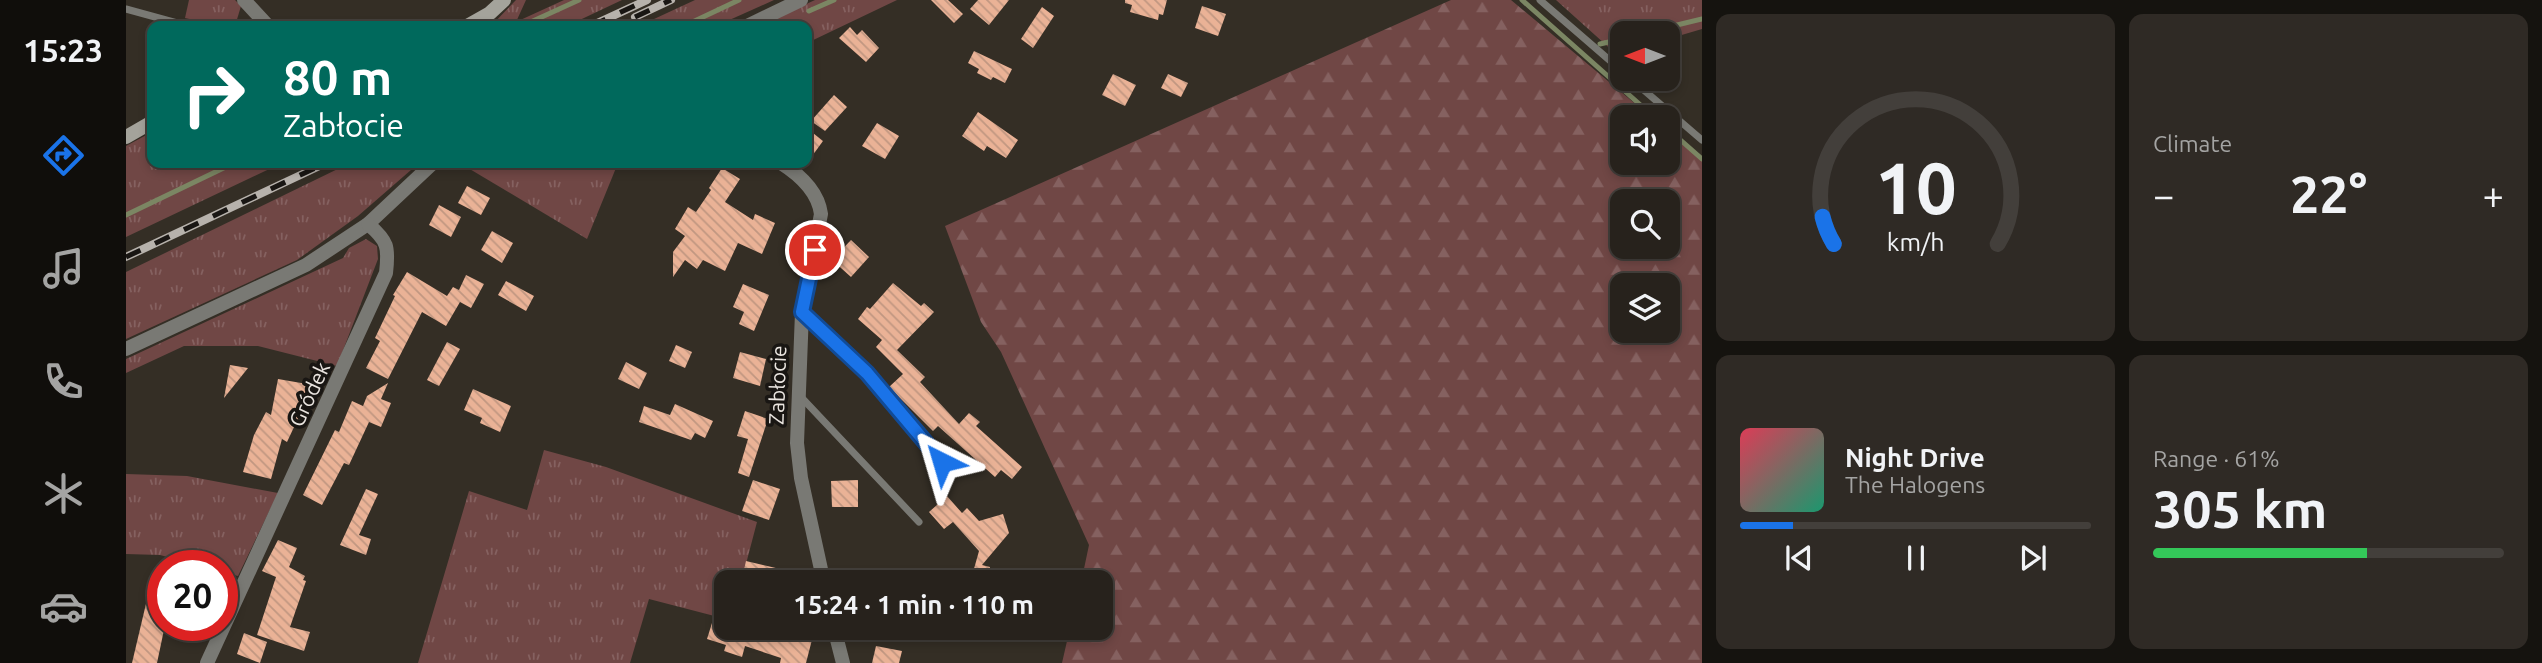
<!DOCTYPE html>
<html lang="en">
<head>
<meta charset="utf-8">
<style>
	:root { --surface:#27221c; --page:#2f2a25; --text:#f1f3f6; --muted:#a4a4a3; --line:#433f3b; --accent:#1a73e8 }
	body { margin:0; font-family:Ubuntu,sans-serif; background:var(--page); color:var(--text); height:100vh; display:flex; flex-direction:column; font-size:26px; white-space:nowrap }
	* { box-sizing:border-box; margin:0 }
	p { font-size:23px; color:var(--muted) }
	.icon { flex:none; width:38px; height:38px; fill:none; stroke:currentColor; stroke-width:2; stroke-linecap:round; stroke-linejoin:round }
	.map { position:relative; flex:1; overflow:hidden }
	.details { display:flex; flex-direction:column; gap:14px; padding:14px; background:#15130f; width:840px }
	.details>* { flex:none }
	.guide { position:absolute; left:21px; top:21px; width:665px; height:147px; border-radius:14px; box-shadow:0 4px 10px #0003,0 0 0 2px var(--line); background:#00695c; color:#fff; overflow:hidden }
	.needle { width:46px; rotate:270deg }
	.tools { position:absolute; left:1484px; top:21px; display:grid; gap:14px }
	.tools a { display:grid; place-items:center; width:70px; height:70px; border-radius:14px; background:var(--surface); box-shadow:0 4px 10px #0003,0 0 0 2px var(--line); font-size:35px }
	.speed { position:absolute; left:21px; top:550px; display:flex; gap:14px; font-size:35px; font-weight:700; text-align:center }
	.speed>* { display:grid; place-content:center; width:91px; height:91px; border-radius:50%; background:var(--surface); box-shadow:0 4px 10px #0003,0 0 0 2px var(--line); line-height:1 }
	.speed .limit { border:10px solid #d22; background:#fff; color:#111 }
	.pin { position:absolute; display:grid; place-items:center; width:60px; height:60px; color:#fff; margin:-30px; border:4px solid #fff; border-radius:50%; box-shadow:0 2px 7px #0007 }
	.me { position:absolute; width:77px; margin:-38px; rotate:320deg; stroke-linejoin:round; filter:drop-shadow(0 0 5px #0008) }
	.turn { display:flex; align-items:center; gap:24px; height:147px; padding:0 21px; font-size:32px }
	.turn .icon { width:91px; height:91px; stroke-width:2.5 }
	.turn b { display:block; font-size:49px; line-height:60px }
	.big { font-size:52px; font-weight:700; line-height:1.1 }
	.details .card { flex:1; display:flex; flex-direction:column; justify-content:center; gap:10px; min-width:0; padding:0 24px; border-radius:14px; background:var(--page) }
	.details .dial { align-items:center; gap:0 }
	.dial svg { height:182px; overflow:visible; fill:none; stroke:var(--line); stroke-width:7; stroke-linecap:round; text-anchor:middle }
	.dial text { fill:var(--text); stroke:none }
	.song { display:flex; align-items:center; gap:21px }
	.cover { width:84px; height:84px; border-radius:10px; background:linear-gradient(135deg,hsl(350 70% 55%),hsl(160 70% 35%)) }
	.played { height:7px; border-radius:4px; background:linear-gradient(90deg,var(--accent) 15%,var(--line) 15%) }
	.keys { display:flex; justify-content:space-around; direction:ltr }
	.heat { display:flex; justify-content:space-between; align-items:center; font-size:38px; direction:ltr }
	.charge { height:10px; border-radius:5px; background:linear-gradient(90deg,#34c759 61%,var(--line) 0) }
	.details .tiles { flex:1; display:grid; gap:14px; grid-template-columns:repeat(2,1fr) }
	.trip { position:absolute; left:588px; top:570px; width:399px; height:70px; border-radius:14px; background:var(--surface); box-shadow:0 4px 10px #0003,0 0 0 2px var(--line); font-weight:700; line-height:70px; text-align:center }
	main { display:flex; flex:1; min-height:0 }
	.dock { display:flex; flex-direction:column; width:126px; justify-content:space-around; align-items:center; background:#100e0b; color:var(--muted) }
	.dock .icon { width:49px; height:49px }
	.dock .active { color:var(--accent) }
	.dock b { font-size:32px; color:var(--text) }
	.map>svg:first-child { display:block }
</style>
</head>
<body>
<main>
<nav class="dock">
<b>15:23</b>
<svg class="icon active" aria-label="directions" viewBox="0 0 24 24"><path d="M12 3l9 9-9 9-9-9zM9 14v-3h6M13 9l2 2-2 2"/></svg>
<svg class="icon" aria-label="music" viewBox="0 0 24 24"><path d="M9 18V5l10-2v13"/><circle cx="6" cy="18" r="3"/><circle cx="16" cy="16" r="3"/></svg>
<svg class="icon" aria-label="phone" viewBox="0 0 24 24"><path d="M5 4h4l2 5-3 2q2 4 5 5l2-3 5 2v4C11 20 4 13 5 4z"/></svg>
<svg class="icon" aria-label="climate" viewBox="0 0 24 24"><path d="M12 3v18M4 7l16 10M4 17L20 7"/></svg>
<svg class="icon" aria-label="car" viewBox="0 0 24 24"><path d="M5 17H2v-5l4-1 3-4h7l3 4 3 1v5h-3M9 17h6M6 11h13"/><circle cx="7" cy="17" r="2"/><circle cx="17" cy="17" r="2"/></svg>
</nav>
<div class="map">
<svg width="1576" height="663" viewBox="0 0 1576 663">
	<defs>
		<pattern id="grass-tufts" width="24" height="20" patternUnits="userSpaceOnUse" patternTransform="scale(1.75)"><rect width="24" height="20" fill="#704745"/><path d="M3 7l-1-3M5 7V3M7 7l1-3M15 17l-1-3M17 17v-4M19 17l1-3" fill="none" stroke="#856160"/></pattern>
		<pattern id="forest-firs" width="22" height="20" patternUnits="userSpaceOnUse" patternTransform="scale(1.75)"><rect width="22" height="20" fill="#704745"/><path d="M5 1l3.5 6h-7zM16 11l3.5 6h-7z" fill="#856160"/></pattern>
		<pattern id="building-back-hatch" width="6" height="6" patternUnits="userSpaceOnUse" patternTransform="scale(1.75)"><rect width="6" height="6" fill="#eab296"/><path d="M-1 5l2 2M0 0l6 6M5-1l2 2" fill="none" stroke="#c19781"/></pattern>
	</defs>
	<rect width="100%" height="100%" fill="#342e25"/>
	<!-- grass -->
	<g fill="url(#grass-tufts)">
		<path d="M63,0h46l6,6 -6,20 -23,-2 -27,-6z"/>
		<path d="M390,0h10l-10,22 48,-22h58l-55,26h-76z"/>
		<path d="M569,0h79l-58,26h-77z"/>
		<path d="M689,0h82l-90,43v-17h-48z"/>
		<path d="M1430,0h146v29l-34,10v-6h-46v18l-7,2z"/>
		<path d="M26,132v31h130l-156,74v-91z"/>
		<path d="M224,163h69l-61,53 -61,44 -171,79v-67z"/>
		<path d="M340,163h152l-31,76 -124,-74z"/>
		<path d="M240,239l11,7 1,13 -41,107 -79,-20h-74l-58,27v-14l217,-101 6,-10z"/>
		<path d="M418,450l62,17 151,55 -16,61h-15v36l-77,-20 -19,64h-212l51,-172 58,19z"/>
		<path d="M0,474l61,2 91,17 -40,83 -16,-4v-7h-24l-38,-10 -34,-1z"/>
	</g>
	<!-- forest -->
	<path fill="url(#forest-firs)" fill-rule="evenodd" d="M1325,0h60l140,117h-29v46h46v-32l34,29v503h-640l8,-35h31v-45h-20l8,-38 -88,-193 -20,-30 -36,-96zM1496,201h46v46h-46zM1496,285h46v46h-46z"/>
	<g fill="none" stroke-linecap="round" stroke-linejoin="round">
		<!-- stream -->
		<g stroke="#7b8663" stroke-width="5">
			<path d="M1396,0l132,117"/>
			<path d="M683,11l25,-11"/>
			<path d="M396,26l57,-26"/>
			<path d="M558,26l55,-26"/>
			<path d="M655,26l9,-4"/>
			<path d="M1518,33l58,-14"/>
			<path d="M1474,44l22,-5"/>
			<path d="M1542,129l34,30"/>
			<path d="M0,215l108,-52"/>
		</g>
	</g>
	<!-- building -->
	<g fill="url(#building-back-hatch)">
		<path d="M805,0h17l15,14 -9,9z"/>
		<path d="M852,0h31l-20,25 -19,-16z"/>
		<path d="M999,0h42l-4,15 -4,-1 -1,6 -28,-8 2,-7 -7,-2z"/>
		<path d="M1076,6l24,8 -8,22 -23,-8z"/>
		<path d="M916,7l12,9 -21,32 -12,-9z"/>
		<path d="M724,27l7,8 5,-5 17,18 -13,14 -27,-24z"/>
		<path d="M848,51l38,18 -7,14 -12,-6 -2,3 -14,-7 2,-4 -11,-6z"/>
		<path d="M987,74l23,11 -11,21 -23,-11z"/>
		<path d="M1042,74l20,9 -7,14 -20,-9z"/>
		<path d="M708,95l13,12 -22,24 -14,-10z"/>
		<path d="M852,112l40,28 -12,18 -19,-12 -3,5 -22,-15z"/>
		<path d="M751,123l22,13 -14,23 -23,-13z"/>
		<path d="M687,133l10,8 -16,22v-22z"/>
		<path d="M596,168l18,11 -15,23 28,18 2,-6 20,9 -13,31 -24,-11 -13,28 -22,-11 -6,9 -12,-9 -12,17v-25l12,-16 -10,-7 13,-22 8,5 15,-22 -2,-2z"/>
		<path d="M341,186l23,12 -9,17 -23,-12z"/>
		<path d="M313,205l22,12 -10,20 -22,-12z"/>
		<path d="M366,231l21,12 -11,20 -21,-13z"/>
		<path d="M725,240l18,17 -18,20 -19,-17z"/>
		<path d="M281,272l40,24 6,-9 6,3 7,-15 18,9 -13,24 -11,-6 -14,24 -24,-14 -34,67 -22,-11 14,-27 -5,-3 20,-42 -2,-1z"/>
		<path d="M380,281l28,15 -8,15 -28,-16z"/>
		<path d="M767,283l28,23 3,-3 10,9 -37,38 28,27 -5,5 39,42 10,-11 11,9 -4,4 46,41 -10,12 -11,-9 -6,7 -57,-51 -5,5 -44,-44 14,-13 -27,-27 6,-7 -24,-21 9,-12 3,2z"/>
		<path d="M617,284l26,11 -15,36 -15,-7 5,-12 -11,-5z"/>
		<path d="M321,342l13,7 -21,37 -12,-6z"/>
		<path d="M550,345l16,7 -7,16 -16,-7z"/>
		<path d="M614,352l26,7 -6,27 -27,-8z"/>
		<path d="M500,362l21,11 -8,16 -21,-10z"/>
		<path d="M104,365l18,3 -24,30z"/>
		<path d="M152,379l29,5 -5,26 -15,32 -5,-3 -11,40 -28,-7 11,-37 12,-23 5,3z"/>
		<path d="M262,383l-7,16 10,4 -10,24 -12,-5 -20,43 -5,-2 -22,42 -19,-10 32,-65 4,2 13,-31 11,5 4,-10z"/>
		<path d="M347,389l38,17 -11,26 -20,-9 2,-5 -18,-8z"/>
		<path d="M549,404l38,17 -8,17 -10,-5 -4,7 -52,-18 5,-16 26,9z"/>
		<path d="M619,411l23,8 -19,58 -11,-4 10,-34 -11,-3z"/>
		<path d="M627,480l27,9 -11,31 -27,-9z"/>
		<path d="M732,480v27h-26l-1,-26z"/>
		<path d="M240,489l12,5 -19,41 12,4 -5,16 -26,-10z"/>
		<path d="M821,496l15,17 5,-5 12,13 24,-7 6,19 -27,32 8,2 -4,16h-16l9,-32 -26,-29 -9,7 -15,-17z"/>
		<path d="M152,540l19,8 -8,19 16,9 -2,4 3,1 -16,46 20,5 -6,19 -47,-16 19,-58 -14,-6z"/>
		<path d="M620,561l34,8 -4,14h-35z"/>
		<path d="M23,591l14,3v31h2l-8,38h-25z"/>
		<path d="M586,623l35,11 2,-6h17l23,7 1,-7h25l-9,35h-26l1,-5 -36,-12 -3,11 -18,-6 2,-6 -19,-6z"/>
		<path d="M118,633l23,9 -7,21 -23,-9z"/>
		<path d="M750,646l26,5 -3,12h-27z"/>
	</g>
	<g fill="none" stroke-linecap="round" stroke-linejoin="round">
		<!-- lane -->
		<g stroke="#797974" stroke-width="7">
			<path d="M1414,0l82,71"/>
			<path d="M0,9l62,17"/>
			<path d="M1505,79l71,61"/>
			<path d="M676,313l65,60 75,89"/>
			<path d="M675,397l118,125"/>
		</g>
		<!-- street -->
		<g stroke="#797974" stroke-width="14">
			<path d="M118,0l24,26"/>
			<path d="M621,26l54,-26"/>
			<path d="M655,163c19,12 37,28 40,51l-19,98 -5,131 4,35 23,105"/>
			<path d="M0,349l180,-84 62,-41 65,-61"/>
			<path d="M708,628l9,35"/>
			<path d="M81,663l179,-390c3,-26 2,-32 -18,-49"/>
		</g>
		<!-- secondary -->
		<g stroke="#a4a39b" stroke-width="14">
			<path d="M341,26l23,-13 14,-13"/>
			<path d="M0,137l26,-15"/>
		</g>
		<defs>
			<g id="rail">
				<path d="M509,17l36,-17"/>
				<path d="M465,26l56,-26"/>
				<path d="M0,257l200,-94"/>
			</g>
		</defs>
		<!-- rail casing -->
		<use href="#rail" stroke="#b7b2ac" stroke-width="8"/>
		<!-- rail -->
		<use href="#rail" stroke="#191613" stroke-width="5" stroke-dasharray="16" stroke-linecap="butt"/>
	</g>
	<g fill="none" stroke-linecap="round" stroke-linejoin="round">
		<defs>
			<path id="route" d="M689,250l-13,62 65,61 75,89"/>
		</defs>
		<!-- route casing -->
		<use href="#route" stroke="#114b97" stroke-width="18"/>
		<!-- route -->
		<use href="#route" stroke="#1a73e8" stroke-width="12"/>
	</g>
	<g text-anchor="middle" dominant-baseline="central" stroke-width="7" stroke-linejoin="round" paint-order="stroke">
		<!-- street labels -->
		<g font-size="21" fill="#eae5e0" stroke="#191613">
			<text transform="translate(651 385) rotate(-88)">Zabłocie</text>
			<text transform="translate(183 394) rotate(-65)">Gródek</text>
		</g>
	</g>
</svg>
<div class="tools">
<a><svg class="needle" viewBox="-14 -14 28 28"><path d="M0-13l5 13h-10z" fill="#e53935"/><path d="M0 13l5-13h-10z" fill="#a4a4a3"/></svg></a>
<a><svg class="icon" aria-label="sound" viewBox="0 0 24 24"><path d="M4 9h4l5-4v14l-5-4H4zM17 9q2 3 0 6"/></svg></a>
<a><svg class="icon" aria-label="search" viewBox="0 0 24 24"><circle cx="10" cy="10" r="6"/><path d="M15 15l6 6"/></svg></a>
<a><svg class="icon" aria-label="layers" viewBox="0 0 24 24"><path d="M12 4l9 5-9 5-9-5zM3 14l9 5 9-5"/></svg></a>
</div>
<div class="speed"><div class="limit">20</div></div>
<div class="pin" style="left:689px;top:250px;background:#d93025"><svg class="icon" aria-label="arrive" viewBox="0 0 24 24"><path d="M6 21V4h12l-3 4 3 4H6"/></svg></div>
<svg class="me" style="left:816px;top:462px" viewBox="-20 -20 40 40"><path d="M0-17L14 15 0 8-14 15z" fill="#1a73e8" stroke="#fff" stroke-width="4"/></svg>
<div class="trip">15:24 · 1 min · 110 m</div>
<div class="guide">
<div class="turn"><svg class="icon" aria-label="right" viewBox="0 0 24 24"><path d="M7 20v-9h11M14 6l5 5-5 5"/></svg><div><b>80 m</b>Zabłocie</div></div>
</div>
</div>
<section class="details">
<div class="tiles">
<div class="card dial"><svg viewBox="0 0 100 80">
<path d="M14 69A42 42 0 1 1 86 69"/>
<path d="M14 69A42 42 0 0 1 9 57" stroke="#1a73e8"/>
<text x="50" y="56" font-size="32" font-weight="700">10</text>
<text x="50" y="72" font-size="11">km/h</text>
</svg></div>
<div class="card"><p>Climate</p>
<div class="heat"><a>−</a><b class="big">22°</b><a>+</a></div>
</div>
<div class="card">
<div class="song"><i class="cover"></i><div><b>Night Drive</b><p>The Halogens</p></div></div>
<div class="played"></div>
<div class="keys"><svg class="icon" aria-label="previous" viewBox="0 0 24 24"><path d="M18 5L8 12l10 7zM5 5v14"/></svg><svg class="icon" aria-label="pause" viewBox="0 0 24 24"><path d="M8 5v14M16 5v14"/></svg><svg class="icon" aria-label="next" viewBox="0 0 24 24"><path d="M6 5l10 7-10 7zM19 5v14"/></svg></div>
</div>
<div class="card"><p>Range · 61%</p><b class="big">305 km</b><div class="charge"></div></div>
</div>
</section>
</main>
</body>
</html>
